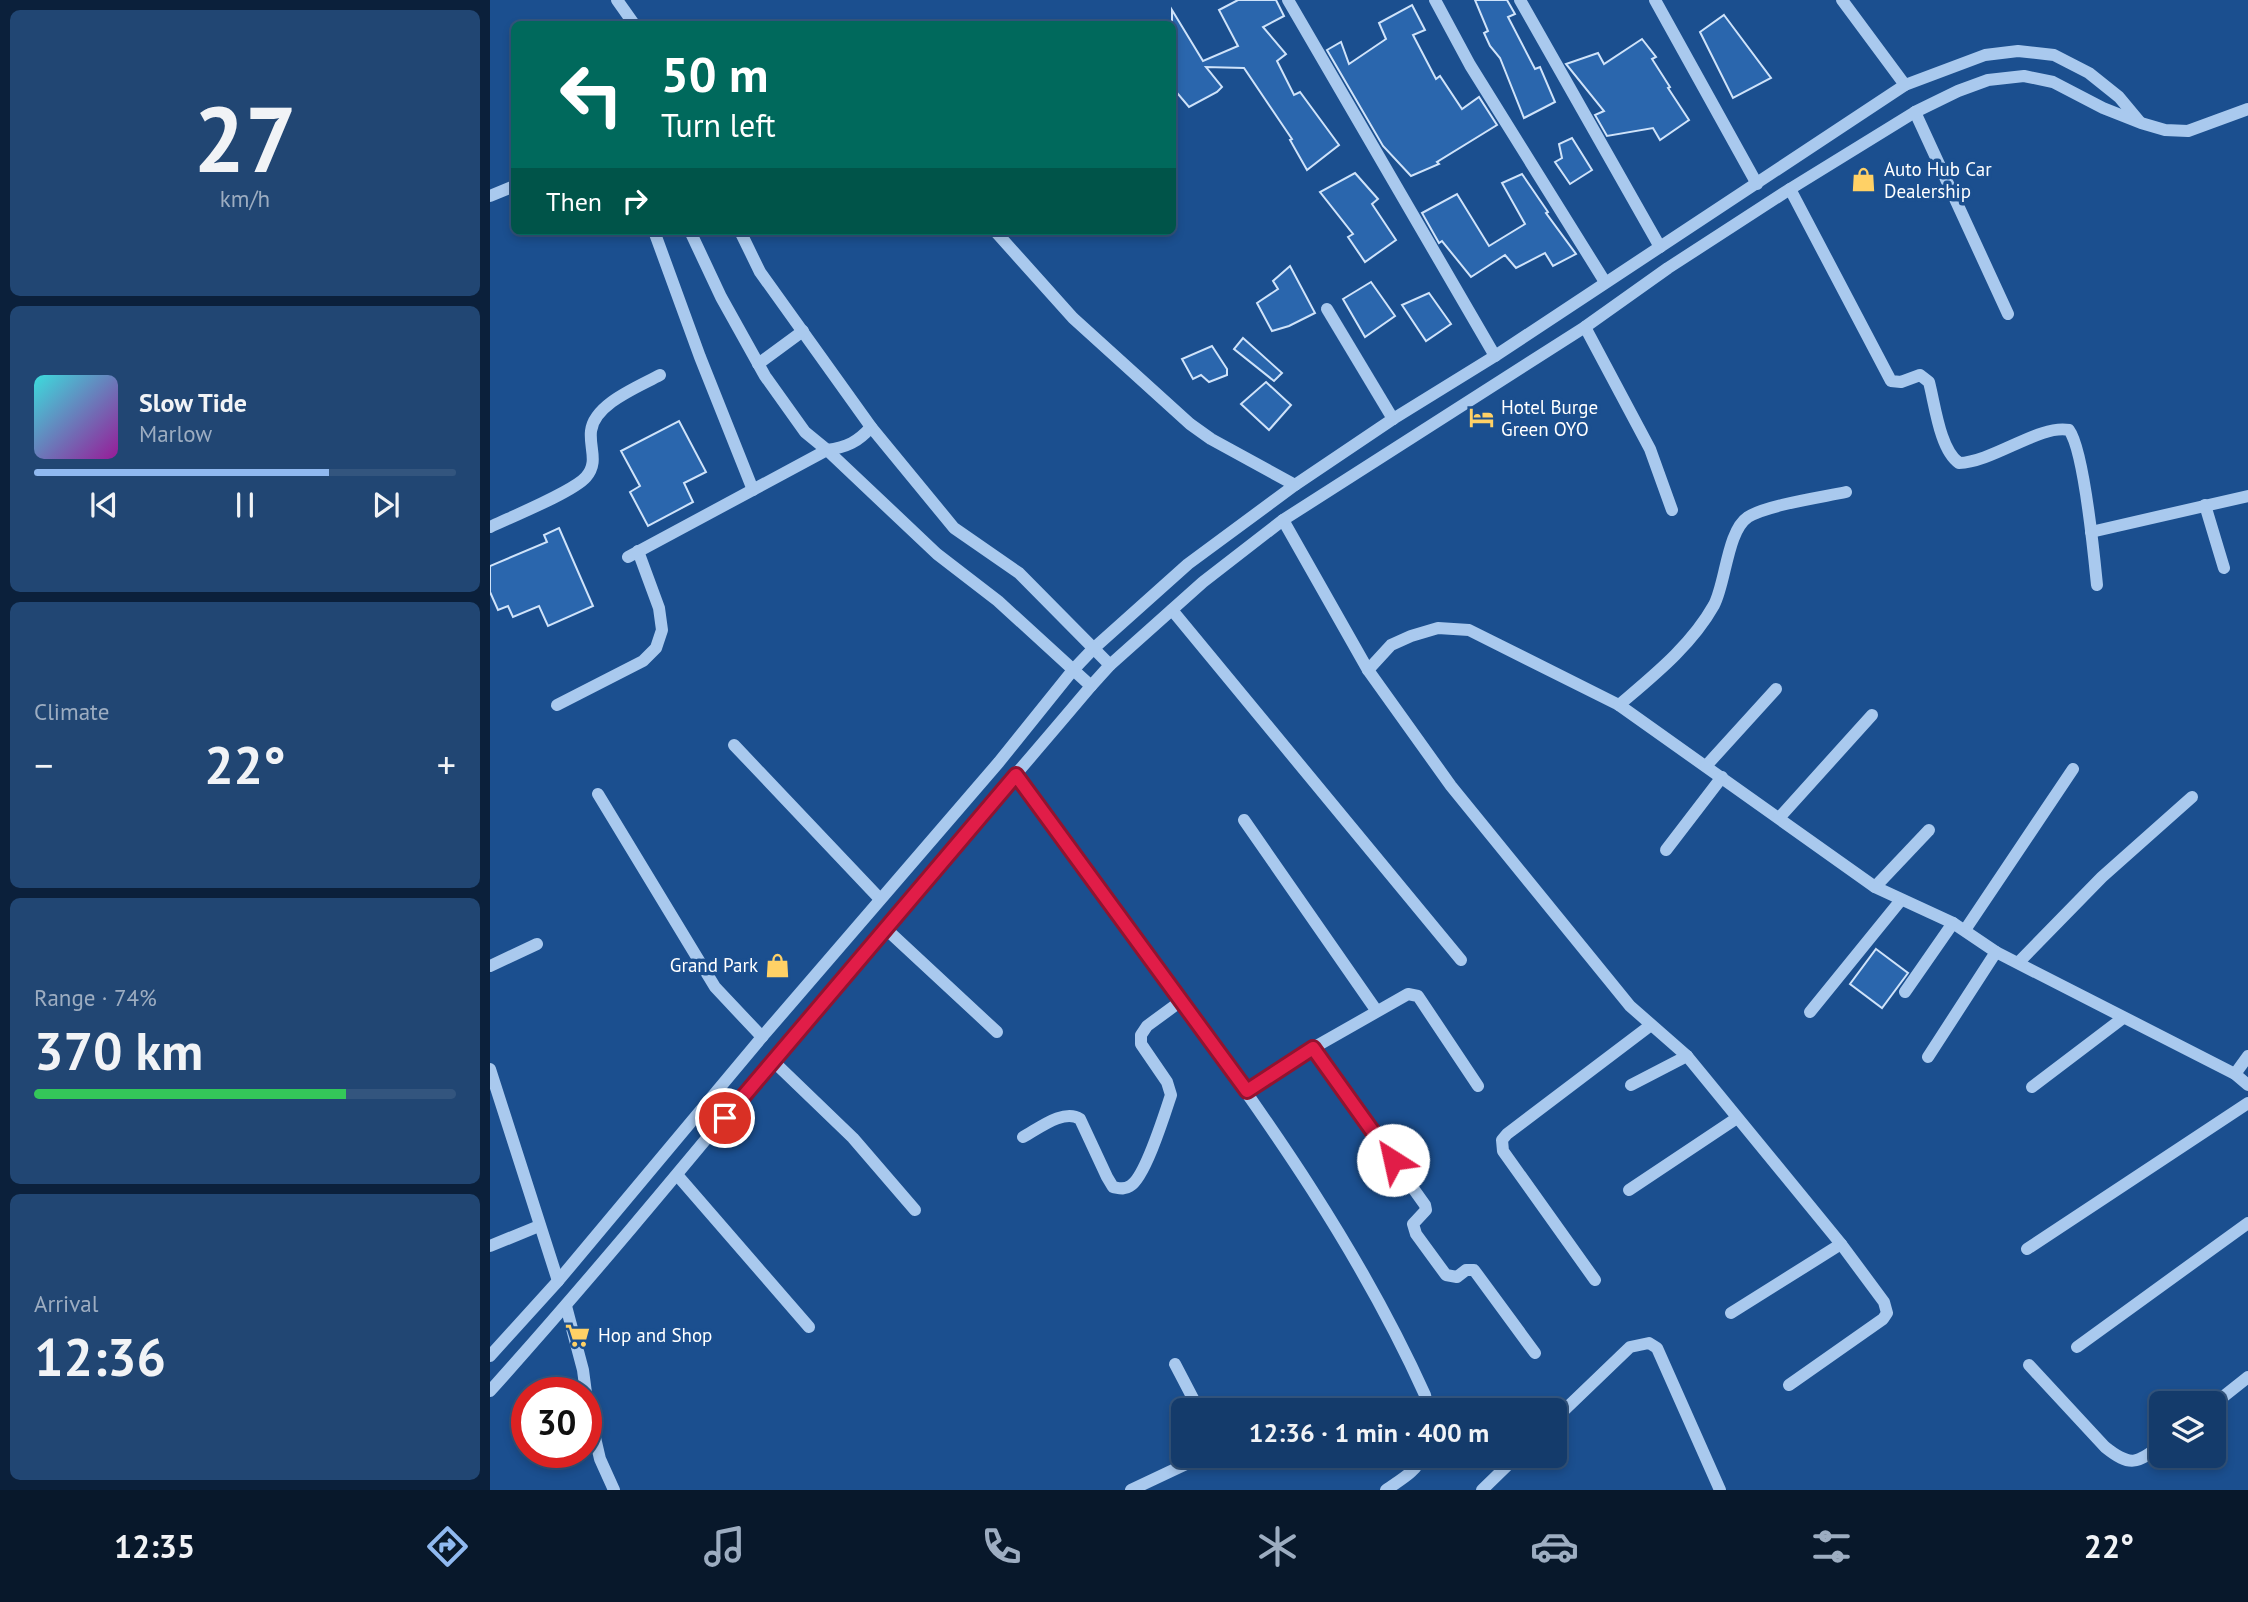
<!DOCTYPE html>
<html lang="en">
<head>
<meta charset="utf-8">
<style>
	:root { --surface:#143b6b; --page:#214673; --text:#f1f3f6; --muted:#9dadc1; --line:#33557e; --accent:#90b9f0 }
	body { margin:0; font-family:"PT Sans",sans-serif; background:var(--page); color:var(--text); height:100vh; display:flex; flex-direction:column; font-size:26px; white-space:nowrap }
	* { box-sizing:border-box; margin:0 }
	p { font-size:23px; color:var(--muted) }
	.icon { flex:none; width:38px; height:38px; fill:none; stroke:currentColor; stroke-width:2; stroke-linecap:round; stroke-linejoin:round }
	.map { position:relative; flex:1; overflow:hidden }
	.drawer { display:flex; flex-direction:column; gap:10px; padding:10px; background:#0b203b; width:490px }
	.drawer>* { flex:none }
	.hud { position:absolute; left:21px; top:21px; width:665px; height:214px; border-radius:10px; box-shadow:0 4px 10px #0003,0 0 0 2px var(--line); background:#00695c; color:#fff; overflow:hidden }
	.tools { position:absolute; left:1659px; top:1391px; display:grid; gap:14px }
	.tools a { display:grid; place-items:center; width:77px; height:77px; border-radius:10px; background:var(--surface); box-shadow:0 4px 10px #0003,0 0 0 2px var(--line); font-size:35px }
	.speed { position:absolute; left:21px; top:1377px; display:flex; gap:14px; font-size:35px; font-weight:700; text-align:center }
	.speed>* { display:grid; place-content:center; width:91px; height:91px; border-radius:50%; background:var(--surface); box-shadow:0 4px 10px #0003,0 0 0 2px var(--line); line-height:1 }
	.speed .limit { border:10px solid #d22; background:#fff; color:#111 }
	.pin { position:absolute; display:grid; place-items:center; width:60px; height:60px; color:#fff; margin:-30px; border:4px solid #fff; border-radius:50%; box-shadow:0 2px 7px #0007 }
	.me { position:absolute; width:77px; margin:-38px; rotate:325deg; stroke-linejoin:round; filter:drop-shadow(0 0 5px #0008) }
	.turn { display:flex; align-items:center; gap:24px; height:147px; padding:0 35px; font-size:32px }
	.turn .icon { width:91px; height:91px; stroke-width:2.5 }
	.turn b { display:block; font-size:49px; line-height:60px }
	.then { display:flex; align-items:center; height:66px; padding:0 35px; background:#0003; gap:14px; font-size:26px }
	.big { font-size:52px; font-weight:600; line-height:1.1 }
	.drawer .widget { flex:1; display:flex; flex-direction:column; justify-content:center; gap:10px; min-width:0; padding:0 24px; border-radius:10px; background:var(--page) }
	.drawer .dial { align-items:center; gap:0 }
	.dial b { font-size:91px; line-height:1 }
	.song { display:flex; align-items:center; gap:21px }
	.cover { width:84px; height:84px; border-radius:10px; background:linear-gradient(135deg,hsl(180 70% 55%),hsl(300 70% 35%)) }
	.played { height:7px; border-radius:4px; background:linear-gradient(90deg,var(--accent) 70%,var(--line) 70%) }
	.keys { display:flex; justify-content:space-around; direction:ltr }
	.heat { display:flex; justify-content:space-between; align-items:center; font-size:38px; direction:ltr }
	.charge { height:10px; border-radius:5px; background:linear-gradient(90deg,#34c759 74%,var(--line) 0) }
	.trip { position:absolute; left:681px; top:1398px; width:396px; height:70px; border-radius:10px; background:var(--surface); box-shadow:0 4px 10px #0003,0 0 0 2px var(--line); font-weight:600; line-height:70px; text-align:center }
	.dock { display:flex; height:112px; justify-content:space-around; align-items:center; background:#08182b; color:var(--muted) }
	.dock .icon { width:49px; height:49px }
	.dock .active { color:var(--accent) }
	.dock b { font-size:32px; color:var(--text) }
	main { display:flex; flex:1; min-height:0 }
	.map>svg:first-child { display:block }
</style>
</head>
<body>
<main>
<section class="drawer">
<div class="widget dial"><b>27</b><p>km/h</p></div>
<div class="widget">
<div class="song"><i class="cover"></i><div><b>Slow Tide</b><p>Marlow</p></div></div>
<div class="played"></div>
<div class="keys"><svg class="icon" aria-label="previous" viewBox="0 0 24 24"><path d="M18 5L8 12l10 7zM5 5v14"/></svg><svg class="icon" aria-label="pause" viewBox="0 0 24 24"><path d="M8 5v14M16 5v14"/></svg><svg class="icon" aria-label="next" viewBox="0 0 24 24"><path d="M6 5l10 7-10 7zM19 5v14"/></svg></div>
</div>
<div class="widget"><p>Climate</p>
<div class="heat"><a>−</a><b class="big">22°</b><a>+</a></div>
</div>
<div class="widget"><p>Range · 74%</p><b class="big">370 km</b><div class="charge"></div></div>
<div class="widget"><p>Arrival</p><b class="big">12:36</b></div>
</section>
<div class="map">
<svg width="1758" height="1490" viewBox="0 0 1758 1490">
	<rect width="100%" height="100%" fill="#1b4f8f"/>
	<!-- building -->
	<g fill="#2a66ad" stroke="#cfe3fa" stroke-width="2">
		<path d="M748,0h38l8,16 -21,11 23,27 -9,7 17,34 6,-3 39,53 -32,25 -17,-30 2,-1 -48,-71 -38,-1 16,20 -5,5 -28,15 -17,-20v-77l31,51 35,-15 -19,-36z"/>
		<path d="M985,0h32l8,14 -7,3 27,52 5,-2 15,35 -31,16 -24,-60 -10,-12 -6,-13 4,-2z"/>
		<path d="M922,5l13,25 -12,5 23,44 4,-3 22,33 17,-12 18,28 -60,37 2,2 -28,12 -28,-30 -56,-96 14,-8 8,22 37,-25 -7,-16z"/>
		<path d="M1234,15l47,63 -38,20 -33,-66z"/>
		<path d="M1152,39l14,18 -4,2 18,28 -2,1 21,32 -29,20 -7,-12 -46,8 -12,-21 9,-4 -38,-47 32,-11 6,11z"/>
		<path d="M1082,138l20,32 -22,14 -15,-22 7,-4 -3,-14z"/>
		<path d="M865,173l23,26 -6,5 24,36 -31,22 -17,-25 5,-3 -33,-42z"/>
		<path d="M1032,174l26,38 -2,1 30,41 -23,12 -8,-13 -29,15 -11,-13 -34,22 -29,-36 -3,2 -17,-30 35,-19 32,52 36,-22 -23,-41z"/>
		<path d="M800,266l25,47 -26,13 -17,5 -15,-28 21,-14 -5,-8z"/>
		<path d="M881,282l24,34 -30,21 -22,-38z"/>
		<path d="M939,293l22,31 -25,17 -24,-36z"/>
		<path d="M753,338l39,35 -8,8 -40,-32z"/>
		<path d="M722,346l15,23v6l-18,7 -8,-7 -8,4 -11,-20z"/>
		<path d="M776,382l25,23 -22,25 -28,-26z"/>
		<path d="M189,421l27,51 -22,11 9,19 -45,24 -18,-34 10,-6 -19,-35z"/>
		<path d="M69,528l34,78 -45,20 -9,-20 -26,11 -5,-11 -10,4 -8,-18v-26l57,-24 -3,-7z"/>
		<path d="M1386,949l32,24 -26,35 -32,-24z"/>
	</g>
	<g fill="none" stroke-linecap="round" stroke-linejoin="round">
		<!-- minor -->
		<g stroke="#a9c9ee" stroke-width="12">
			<path d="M127,0l17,24"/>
			<path d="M798,0l207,356"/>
			<path d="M945,0l35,65 135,217"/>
			<path d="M1030,0l140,247"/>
			<path d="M1165,0l102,184"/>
			<path d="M1352,0l63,85"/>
			<path d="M1425,112l93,202"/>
			<path d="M1300,189l101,192 10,1 19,-7 9,7c6,23 11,68 30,81 34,-1 81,-39 110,-33 15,20 25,125 28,155"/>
			<path d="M0,196l24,-10"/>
			<path d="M164,231l46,126 53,133"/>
			<path d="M200,231l31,66 44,79 40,56 22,18 110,104 61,47 93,85"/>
			<path d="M250,231l20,41 111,155 83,101 65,45 91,92"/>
			<path d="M505,231l78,87 117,106 21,15 84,46"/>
			<path d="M837,309l66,110"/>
			<path d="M1095,327l65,122 22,61"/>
			<path d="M268,364l45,-33"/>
			<path d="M1715,505l19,63"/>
			<path d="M793,520l85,150 83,116 179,220 57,50 154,188 43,58 3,11 -4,6 -94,66"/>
			<path d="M0,527c21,-10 83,-35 96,-50 13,-15 3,-29 5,-46 3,-27 47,-44 69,-56"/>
			<path d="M1601,532l157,-36"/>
			<path d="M138,557l199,-107c20,-3 31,-8 44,-23"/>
			<path d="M682,610l289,350"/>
			<path d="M878,670l23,-25 20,-9 27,-8 31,2 150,75 256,182 78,36 43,29 239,122 13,11"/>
			<path d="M67,705l86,-44 13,-13 6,-18 -3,-22 -21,-57"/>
			<path d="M1129,705c34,-29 72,-59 95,-100 12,-23 13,-74 34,-88 19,-12 75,-20 98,-25"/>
			<path d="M244,745l146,154"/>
			<path d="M1216,766l70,-77"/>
			<path d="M526,775c54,75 108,149 163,224 92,125 182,254 246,396l3,15"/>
			<path d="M108,794l117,193 47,50"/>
			<path d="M1289,818l93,-103"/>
			<path d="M754,820l132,190"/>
			<path d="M1176,850l56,-73"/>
			<path d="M1385,887l54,-57"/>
			<path d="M395,928l112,104"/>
			<path d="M1475,930l108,-161"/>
			<path d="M1529,962l83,-85 90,-80"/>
			<path d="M0,966l47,-22"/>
			<path d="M1415,992l48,-69"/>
			<path d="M1320,1012l91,-112"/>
			<path d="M823,1048l112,157 1,5 -13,14 3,10 30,41 11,2 9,-7h8l61,83"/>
			<path d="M1438,1057l68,-105"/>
			<path d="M282,1060l81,78 62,72"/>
			<path d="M0,1069l68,212"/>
			<path d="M1745,1074l13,-18"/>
			<path d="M1141,1085l56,-29"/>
			<path d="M1542,1087l91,-69"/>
			<path d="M757,1091l66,-43 95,-54 10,2 60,90"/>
			<path d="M533,1137c15,-8 41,-29 57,-18l27,58 6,10c6,1 11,3 17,-1 15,-8 35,-73 41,-91l-4,-13 -26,-38v-9l6,-9 34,-25"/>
			<path d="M188,1176l131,151"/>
			<path d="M1139,1190l108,-72"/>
			<path d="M0,1246l49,-20"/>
			<path d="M1537,1249l221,-146"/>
			<path d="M1105,1280l-92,-129 -1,-11 5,-6 144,-109"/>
			<path d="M76,1306l17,64 3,23"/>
			<path d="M1241,1313l110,-69"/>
			<path d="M1587,1347l171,-124"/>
			<path d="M0,1356l68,-75 204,-244 237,-275 74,-92 20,-21 95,-85 107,-79 98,-66 102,-63 410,-271 80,-30 33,-4 36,4 35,18 30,24 20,24"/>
			<path d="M685,1364l24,46"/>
			<path d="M1539,1365l76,82c25,20 32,17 56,-2"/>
			<path d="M0,1391c97,-108 189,-219 281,-330 105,-127 214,-249 320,-375l19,-21 93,-83 80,-62 302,-193 83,-59 122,-79 125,-77 43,-21 30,-11 36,-4 29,6 50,26 38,15 24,7 23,1 60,-22"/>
			<path d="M96,1399l14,60 14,31"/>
			<path d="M1724,1404l34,-27"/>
			<path d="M1064,1420l76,-73 19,-4 8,5 63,142"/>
			<path d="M641,1490l72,-34"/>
			<path d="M896,1490c12,-9 31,-18 36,-34"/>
			<path d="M992,1490l35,-34"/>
		</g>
	</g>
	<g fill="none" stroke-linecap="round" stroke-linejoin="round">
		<defs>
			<path id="route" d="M235,1118l291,-343 231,316 66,-43 80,112"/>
		</defs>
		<!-- route casing -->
		<use href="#route" stroke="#92132f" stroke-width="18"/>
		<!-- route -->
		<use href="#route" stroke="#e11d48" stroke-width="12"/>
	</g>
	<!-- icons -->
	<defs>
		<symbol id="shop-bare" viewBox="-9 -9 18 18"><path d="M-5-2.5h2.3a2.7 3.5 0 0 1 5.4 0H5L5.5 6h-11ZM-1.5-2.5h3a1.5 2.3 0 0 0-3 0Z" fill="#ffd166" stroke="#1b4f8f" stroke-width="2.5" paint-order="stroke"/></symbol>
		<symbol id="hotel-bare" viewBox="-9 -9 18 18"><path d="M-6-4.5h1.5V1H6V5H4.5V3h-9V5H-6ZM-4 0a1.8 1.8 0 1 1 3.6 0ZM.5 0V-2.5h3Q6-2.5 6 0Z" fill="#ffd166" stroke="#1b4f8f" stroke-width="2.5" paint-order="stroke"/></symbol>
		<symbol id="supermarket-bare" viewBox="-9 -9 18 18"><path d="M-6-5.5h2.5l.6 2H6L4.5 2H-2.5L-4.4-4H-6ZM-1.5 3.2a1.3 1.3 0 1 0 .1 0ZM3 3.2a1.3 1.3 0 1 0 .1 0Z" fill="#ffd166" stroke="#1b4f8f" stroke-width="2.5" paint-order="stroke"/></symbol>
	</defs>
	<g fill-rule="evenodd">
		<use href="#shop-bare" x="1356" y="162" width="35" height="35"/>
		<use href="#hotel-bare" x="974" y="400" width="35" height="35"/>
		<use href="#shop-bare" x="270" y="948" width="35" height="35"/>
		<use href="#supermarket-bare" x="70" y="1318" width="35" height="35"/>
	</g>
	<g text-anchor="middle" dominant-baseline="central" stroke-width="7" stroke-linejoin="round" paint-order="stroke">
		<!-- poi labels -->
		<g font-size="19" fill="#fff" stroke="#1b4f8f" text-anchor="start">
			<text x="1394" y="169">Auto Hub Car<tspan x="1394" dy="22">Dealership</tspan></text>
			<text x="1011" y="407">Hotel Burge<tspan x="1011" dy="22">Green OYO</tspan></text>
			<text x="268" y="965" text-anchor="end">Grand Park</text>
			<text x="108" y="1335">Hop and Shop</text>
		</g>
	</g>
</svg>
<div class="tools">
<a><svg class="icon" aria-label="layers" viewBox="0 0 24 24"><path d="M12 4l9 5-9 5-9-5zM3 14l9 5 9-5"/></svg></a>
</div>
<div class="speed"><div class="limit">30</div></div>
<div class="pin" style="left:235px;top:1118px;background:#d93025"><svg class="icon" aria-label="arrive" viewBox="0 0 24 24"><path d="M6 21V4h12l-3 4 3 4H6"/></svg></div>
<svg class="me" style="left:903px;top:1160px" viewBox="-20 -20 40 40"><circle r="19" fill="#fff"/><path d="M0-13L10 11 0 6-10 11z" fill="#e11d48"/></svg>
<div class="trip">12:36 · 1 min · 400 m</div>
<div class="hud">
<div class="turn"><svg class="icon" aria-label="left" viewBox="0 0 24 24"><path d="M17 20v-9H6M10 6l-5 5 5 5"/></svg><div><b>50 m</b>Turn left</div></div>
<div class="then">Then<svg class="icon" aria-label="right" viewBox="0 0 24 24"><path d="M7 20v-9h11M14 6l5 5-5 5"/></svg></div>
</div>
</div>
</main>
<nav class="dock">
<b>12:35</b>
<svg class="icon active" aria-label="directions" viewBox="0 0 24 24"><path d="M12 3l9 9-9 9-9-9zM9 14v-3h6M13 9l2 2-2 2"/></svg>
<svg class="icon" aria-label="music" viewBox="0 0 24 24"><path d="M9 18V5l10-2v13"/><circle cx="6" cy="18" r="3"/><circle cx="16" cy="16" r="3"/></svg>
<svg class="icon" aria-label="phone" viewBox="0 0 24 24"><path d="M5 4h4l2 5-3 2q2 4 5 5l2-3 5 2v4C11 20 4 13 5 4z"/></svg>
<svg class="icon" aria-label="climate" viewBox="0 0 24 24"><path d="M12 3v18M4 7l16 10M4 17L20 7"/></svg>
<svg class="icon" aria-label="car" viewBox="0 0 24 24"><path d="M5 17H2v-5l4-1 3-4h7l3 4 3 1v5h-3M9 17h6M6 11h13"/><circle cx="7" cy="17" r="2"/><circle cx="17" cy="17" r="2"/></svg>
<svg class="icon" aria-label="filters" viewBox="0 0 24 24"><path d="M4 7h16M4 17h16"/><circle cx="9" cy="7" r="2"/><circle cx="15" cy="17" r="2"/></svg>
<b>22°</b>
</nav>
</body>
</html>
